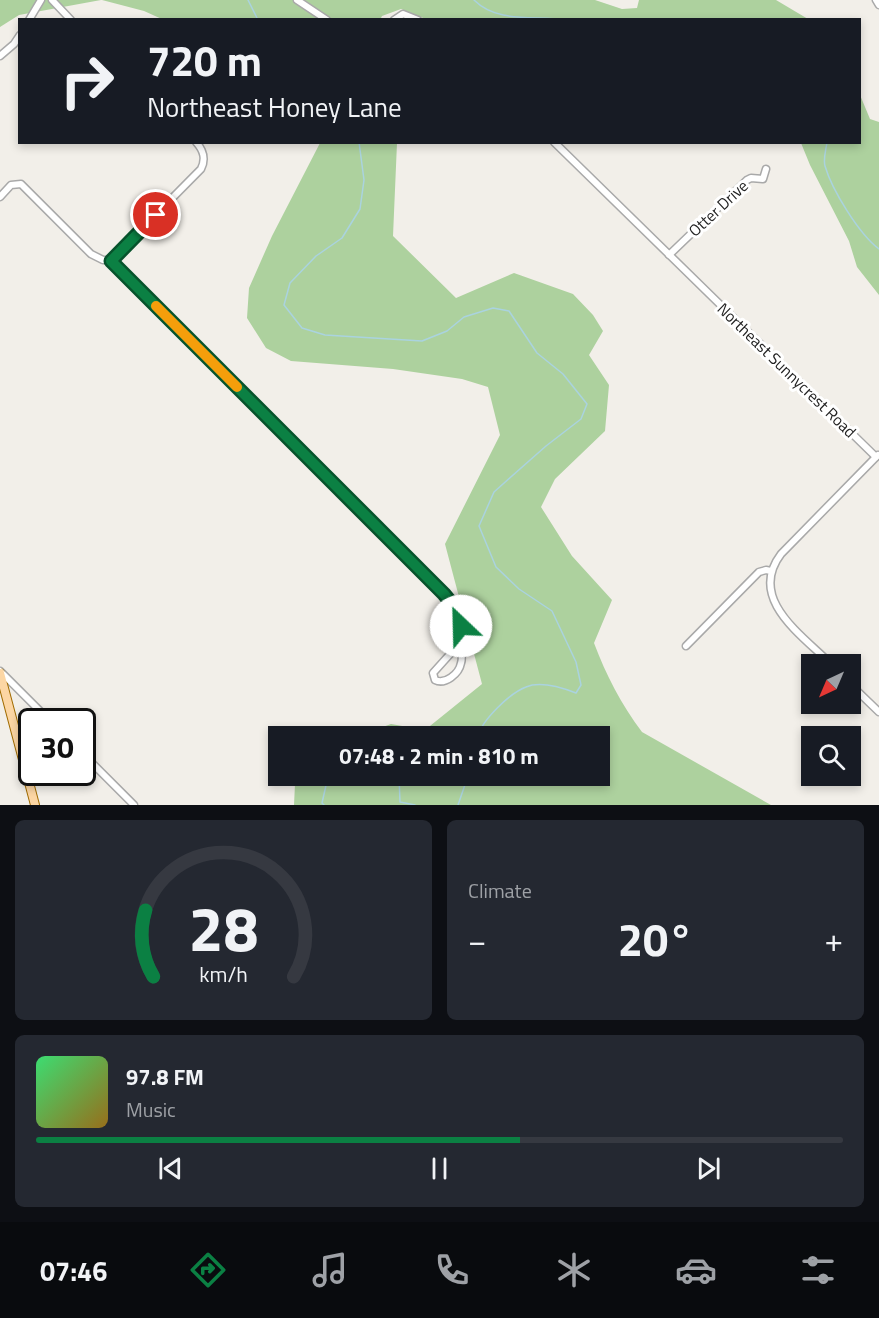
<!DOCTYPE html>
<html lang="en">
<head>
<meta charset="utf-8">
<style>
	:root { --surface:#171b24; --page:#242831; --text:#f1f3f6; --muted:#9ea1a6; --line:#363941; --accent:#0b8043 }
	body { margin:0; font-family:"Titillium Web",sans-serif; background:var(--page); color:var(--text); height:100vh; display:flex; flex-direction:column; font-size:22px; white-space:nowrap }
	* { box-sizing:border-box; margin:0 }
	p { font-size:20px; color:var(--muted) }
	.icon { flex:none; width:33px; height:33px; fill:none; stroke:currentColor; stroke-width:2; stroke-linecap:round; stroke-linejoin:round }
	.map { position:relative; height:805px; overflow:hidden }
	.drawer { display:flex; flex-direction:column; gap:15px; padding:15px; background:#0d0f14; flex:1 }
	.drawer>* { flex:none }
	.banner { position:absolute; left:18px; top:18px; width:843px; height:126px; border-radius:0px; box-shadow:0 3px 9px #0003; background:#171b24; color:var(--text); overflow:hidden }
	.needle { width:39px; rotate:224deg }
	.tools { position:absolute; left:801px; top:654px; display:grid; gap:12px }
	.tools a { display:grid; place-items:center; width:60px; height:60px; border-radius:0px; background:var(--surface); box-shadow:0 3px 9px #0003; font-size:30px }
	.speed { position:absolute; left:18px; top:708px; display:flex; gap:12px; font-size:30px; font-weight:700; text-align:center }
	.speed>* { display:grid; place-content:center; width:78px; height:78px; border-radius:50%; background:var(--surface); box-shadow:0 3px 9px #0003; line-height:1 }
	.speed .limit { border:3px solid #111; border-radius:9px; background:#fff; color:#111 }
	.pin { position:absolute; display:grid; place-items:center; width:51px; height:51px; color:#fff; margin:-26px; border:3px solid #fff; border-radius:50%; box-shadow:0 2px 6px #0007 }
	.me { position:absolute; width:66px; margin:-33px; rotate:336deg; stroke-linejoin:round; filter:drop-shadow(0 0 4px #0008) }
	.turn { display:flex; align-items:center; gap:21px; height:126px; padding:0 30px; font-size:27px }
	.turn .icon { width:78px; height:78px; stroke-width:2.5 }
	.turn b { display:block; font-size:42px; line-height:51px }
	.big { font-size:45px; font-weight:700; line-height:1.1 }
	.drawer .tile { flex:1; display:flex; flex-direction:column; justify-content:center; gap:9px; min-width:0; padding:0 21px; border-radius:9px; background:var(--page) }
	.drawer .dial { align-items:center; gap:0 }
	.dial svg { height:156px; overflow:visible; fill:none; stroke:var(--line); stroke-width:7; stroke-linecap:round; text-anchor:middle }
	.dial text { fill:var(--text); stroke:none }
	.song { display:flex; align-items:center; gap:18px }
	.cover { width:72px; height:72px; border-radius:9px; background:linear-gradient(135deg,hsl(140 70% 55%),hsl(40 70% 35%)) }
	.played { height:6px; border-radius:3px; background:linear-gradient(90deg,var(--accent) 60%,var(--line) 60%) }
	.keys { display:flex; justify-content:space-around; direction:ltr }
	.heat { display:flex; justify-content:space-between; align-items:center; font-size:33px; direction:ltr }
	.drawer .tiles { flex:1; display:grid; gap:15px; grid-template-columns:1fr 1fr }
	.tile:last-child { grid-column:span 2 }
	.trip { position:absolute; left:268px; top:726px; width:342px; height:60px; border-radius:0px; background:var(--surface); box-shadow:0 3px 9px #0003; font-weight:700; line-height:60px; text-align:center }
	.menu { display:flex; height:96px; justify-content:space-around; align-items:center; background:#090b0e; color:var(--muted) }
	.menu .icon { width:42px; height:42px }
	.menu .selected { color:var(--accent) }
	.menu b { font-size:27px; color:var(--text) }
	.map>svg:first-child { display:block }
</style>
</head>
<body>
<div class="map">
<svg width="879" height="805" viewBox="0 0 879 805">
	<rect width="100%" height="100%" fill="#f2efe9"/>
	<!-- forest -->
	<g fill="#add19e">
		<path d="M0,0h101l-82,15 -19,12z"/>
		<path d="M102,0h493l27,9 15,-1 2,-8h137l32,19 -380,1 -27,-11 -19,7 -2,4h-216l-20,-9z"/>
		<path d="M860,95l10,24 9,3v173l-22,-28 -8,-26 -39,-76 -9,-22 59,-1z"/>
		<path d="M320,143h77l-4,93 63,62 58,-25 59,21 20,21 10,16 -14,24 20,30 -4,46 -50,48 -14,28 31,49 40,44 -18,43c12,32 27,61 48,89l129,73h-477l1,-21 10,-8h295v-40h-242l33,-12 34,6 57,-46 -37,-140 55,-109 -12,-48 -26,-8 -69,-10 -102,-8 -25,-13 -19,-30 2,-30 23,-52z"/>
	</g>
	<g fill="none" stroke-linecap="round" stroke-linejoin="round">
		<!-- stream -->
		<g stroke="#aad3df" stroke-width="1.5">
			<path d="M248,0l10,20"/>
			<path d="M474,0c24,24 61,15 92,20"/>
			<path d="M359,142l5,38 -4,29 -18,29 -26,18 -26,27 -6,22 18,23 23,7 97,6 25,-10 17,-14 29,-9 16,3 28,42 26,21 24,30 -6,15 -35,27 -52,46 -15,34 17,41 23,22 33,22 24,51 5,23 -5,8c-13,-5 -36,-12 -50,-6 -16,6 -44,33 -48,49"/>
			<path d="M827,142c-1,8 -4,17 -2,24 7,24 34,68 54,83"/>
			<path d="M399,776l1,26 15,3"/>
			<path d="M324,805l-2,-2 5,-22 11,-5"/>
			<path d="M458,805l10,-29"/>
		</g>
		<defs>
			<g id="minor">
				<path d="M52,0l19,20"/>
				<path d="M297,0l30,20"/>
				<path d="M876,0l3,5"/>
				<path d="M29,20l12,-20"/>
				<path d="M394,20l9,-6 15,6"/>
				<path d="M0,56l14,-12 6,-9"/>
				<path d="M554,142l322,315"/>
				<path d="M0,197l11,-12 10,-1 70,70 12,6h8l90,-91c5,-10 3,-18 -5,-27"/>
				<path d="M669,255l78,-75 4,-2 12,1 3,-10"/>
				<path d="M111,260l342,343c8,12 8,26 7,40l-27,30 2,7c10,5 24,-6 26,-17 2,-5 0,-14 -1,-20"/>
				<path d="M686,646l73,-74 7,-2 5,1"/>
				<path d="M831,664c-29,-29 -84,-65 -50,-110l97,-99"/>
				<path d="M0,671l51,51"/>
				<path d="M850,684l29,28"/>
				<path d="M82,753l52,52"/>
			</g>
			<path id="major" d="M0,673l35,132"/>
		</defs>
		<!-- minor casing -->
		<use href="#minor" stroke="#a9a9a9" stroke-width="9"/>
		<!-- major casing -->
		<use href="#major" stroke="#a06b00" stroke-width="10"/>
		<!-- minor -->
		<use href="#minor" stroke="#fff" stroke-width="6"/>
		<!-- major -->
		<use href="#major" stroke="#fcd6a4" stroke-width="8"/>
	</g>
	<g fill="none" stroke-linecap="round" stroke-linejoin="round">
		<defs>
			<path id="route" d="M156,215l-45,46 333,333 13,16 4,16"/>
		</defs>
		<!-- route casing -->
		<use href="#route" stroke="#07532c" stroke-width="15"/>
		<!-- route -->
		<use href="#route" stroke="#0b8043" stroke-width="10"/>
		<!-- slow -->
		<path stroke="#f59e0b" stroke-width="10" d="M156,306l81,81"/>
	</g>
	<g text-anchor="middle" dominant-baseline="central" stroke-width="6" stroke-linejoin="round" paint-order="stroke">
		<!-- street labels -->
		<g font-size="16" fill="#222" stroke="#fff">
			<text transform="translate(718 208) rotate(-43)">Otter Drive</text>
			<text transform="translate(787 370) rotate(44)">Northeast Sunnycrest Road</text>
		</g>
	</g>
</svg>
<div class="tools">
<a><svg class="needle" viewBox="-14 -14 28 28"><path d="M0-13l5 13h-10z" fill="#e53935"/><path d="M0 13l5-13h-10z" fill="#9ea1a6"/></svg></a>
<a><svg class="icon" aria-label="search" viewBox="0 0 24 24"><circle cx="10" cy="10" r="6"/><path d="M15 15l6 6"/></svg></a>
</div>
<div class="speed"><div class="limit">30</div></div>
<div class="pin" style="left:156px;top:215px;background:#d93025"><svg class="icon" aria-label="arrive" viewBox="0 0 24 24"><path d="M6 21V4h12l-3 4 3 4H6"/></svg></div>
<svg class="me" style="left:461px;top:626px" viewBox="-20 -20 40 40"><circle r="19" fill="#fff"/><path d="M0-13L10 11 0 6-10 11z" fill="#0b8043"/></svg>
<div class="trip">07:48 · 2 min · 810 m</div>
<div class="banner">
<div class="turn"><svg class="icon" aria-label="right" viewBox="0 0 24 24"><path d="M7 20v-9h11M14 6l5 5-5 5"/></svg><div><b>720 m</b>Northeast Honey Lane</div></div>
</div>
</div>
<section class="drawer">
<div class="tiles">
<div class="tile dial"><svg viewBox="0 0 100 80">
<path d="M14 69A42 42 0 1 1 86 69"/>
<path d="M14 69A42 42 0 0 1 10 35" stroke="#0b8043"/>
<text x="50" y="56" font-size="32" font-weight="700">28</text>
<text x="50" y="72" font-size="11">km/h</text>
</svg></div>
<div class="tile"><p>Climate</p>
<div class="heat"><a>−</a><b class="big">20°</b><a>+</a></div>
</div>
<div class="tile">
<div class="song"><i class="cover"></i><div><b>97.8 FM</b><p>Music</p></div></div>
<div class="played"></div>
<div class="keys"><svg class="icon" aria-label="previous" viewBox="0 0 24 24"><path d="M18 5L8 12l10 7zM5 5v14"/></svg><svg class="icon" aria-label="pause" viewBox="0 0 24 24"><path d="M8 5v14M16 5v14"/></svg><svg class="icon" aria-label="next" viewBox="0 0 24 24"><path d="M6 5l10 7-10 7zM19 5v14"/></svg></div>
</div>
</div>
</section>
<nav class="menu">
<b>07:46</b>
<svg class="icon selected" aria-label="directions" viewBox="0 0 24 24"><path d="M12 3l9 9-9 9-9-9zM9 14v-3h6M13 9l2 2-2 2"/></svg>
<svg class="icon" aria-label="music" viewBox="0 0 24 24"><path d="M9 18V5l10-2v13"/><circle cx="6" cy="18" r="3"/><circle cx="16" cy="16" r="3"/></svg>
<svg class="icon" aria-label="phone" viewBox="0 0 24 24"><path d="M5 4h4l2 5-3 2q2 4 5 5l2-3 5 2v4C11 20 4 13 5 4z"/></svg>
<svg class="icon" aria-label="climate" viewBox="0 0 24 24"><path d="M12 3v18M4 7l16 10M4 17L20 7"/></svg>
<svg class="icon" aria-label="car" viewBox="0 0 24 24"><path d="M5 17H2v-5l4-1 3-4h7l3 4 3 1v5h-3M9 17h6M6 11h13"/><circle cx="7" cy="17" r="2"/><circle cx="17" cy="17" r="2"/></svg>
<svg class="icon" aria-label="filters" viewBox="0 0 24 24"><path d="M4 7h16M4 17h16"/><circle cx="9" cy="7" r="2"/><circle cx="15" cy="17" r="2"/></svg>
</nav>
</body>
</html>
